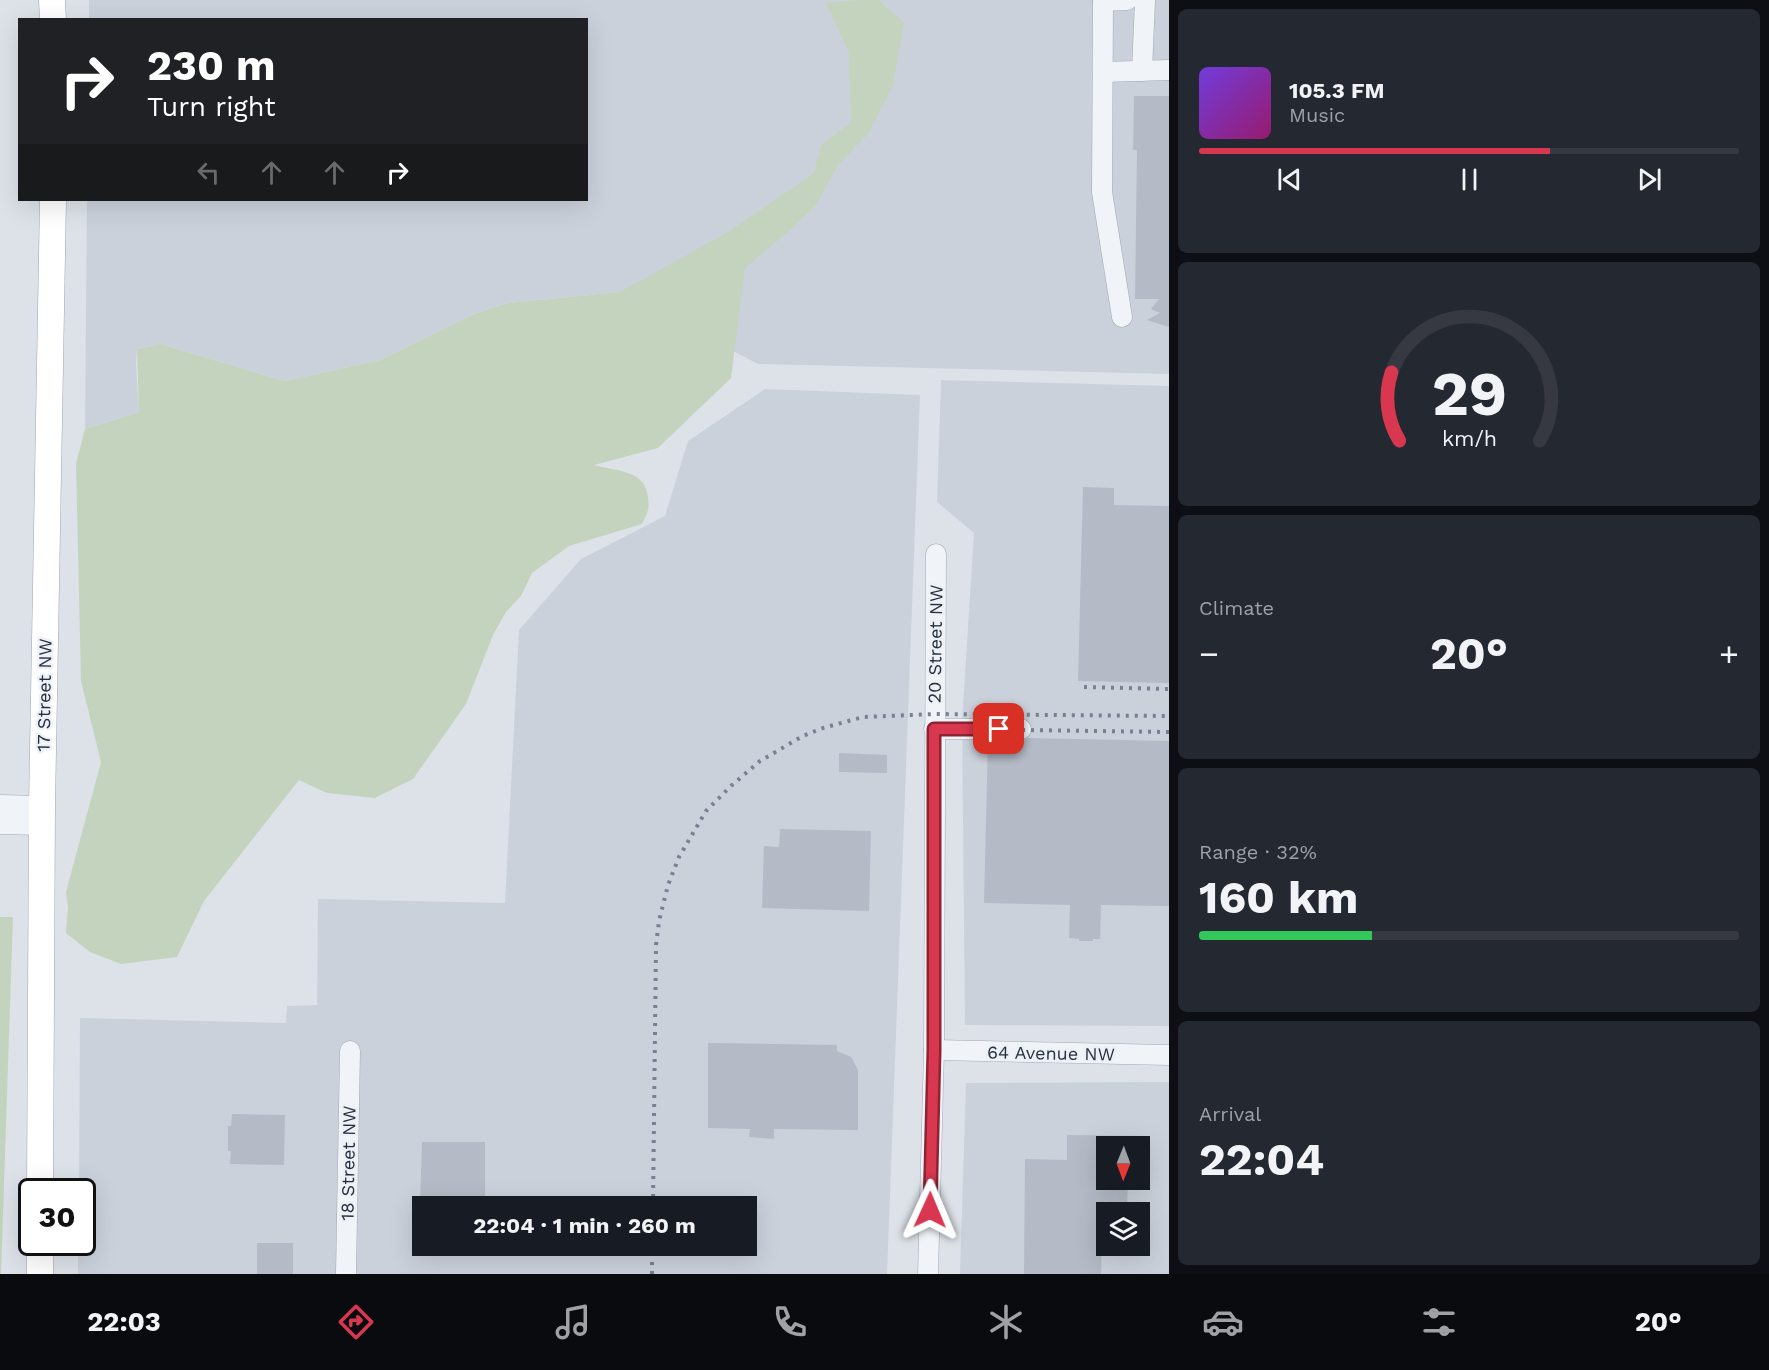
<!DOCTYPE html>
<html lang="en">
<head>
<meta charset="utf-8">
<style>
	:root { --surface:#171b24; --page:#242831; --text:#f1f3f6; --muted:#9ea1a6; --line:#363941; --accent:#d93750 }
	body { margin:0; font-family:"Work Sans",sans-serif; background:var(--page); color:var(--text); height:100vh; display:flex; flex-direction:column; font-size:22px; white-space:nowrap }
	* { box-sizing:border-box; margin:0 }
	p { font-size:20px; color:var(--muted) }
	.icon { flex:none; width:33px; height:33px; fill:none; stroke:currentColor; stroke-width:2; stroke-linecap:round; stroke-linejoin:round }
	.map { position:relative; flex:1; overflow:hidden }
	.sheet { display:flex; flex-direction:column; gap:9px; padding:9px; background:#0d0f14; width:600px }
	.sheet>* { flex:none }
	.hud { position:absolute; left:18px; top:18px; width:570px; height:183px; border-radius:0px; box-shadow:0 6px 24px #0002; background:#202124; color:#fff; overflow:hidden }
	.needle { width:39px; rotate:181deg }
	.controls { position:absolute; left:1096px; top:1136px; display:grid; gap:12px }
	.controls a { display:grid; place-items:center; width:54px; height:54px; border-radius:0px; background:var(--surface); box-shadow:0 6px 24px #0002; font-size:30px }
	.speed { position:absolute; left:18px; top:1178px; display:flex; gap:12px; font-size:30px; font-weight:700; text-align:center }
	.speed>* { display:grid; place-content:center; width:78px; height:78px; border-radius:50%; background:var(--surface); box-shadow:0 6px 24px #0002; line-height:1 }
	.speed .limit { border:3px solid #111; border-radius:9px; background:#fff; color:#111 }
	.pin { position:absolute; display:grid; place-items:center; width:51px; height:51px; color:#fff; margin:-26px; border-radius:12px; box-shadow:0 3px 9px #0006 }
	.me { position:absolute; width:66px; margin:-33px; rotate:1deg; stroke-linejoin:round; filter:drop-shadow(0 0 4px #0008) }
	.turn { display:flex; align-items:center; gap:21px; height:126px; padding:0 30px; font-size:27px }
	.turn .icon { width:78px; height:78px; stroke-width:2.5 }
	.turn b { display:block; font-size:42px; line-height:51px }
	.lanes { display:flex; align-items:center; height:57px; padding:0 30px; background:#0003; justify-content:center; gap:30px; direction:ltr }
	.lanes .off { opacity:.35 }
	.big { font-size:45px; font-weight:700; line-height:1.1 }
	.sheet .tile { flex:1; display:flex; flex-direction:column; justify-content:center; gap:9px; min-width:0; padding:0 21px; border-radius:9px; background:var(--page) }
	.sheet .dial { align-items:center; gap:0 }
	.dial svg { height:156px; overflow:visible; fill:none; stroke:var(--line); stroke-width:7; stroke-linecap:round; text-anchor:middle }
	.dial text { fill:var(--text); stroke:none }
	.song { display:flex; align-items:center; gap:18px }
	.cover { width:72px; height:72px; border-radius:9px; background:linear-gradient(135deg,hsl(260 70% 55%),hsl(320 70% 35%)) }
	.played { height:6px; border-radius:3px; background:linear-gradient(90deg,var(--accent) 65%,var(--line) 65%) }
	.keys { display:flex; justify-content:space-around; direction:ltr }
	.heat { display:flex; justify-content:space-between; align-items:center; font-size:33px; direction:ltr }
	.charge { height:9px; border-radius:4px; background:linear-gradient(90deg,#34c759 32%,var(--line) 0) }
	.trip { position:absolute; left:412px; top:1196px; width:345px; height:60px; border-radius:0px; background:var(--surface); box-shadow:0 6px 24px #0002; font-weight:700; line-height:60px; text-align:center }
	.tabs { display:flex; height:96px; justify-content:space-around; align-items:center; background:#090b0e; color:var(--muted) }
	.tabs .icon { width:42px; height:42px }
	.tabs .selected { color:var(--accent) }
	.tabs b { font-size:27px; color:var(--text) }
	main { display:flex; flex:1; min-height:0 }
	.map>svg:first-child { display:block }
</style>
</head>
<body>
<main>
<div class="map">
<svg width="1169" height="1274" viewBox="0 0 1169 1274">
	<rect width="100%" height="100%" fill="#dde2e9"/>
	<!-- built -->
	<g fill="#cbd1db" fill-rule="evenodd">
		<path d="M89,0h1080v374l-411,-10 -138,-72 -113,11 -33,11 -94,46 -95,21 -125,-37 -23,5 -1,15 3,48 -54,17 2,-229h499v-180h-497z"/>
		<path d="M941,380l228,6v640l-204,-1 -3,-304 12,-188 -37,-31z"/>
		<path d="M765,389l155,6 -33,879h-809v-32h4v-51h-3l1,-173 206,5 1,-17 30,-1 1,-106 187,4 14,-273 62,-71 84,-43 23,-75zM423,1206h324v39h-324z"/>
		<path d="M1169,1082v192h-209l6,-191zM1107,1146h33v33h-33zM1107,1212h33v33h-33z"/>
	</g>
	<!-- green -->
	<g fill="#c3d3be">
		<path d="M858,0h20l26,22 -11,64 -25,48 -30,31 -22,40 -27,26 -44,37 -14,110 -73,70 -64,17c18,6 48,4 53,27 3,16 2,18 -5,32l-73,22 -37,27 -11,23 -15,16 -13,23 -27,69 -53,75 -38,19 -48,-5 -28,-13 -95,121 -27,56 -56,7 -31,-12 -24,-19 2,-26 -2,-15 35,-130 -20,-81 -5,-217 9,-35 54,-17 -2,-63 23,-5 125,37 95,-21 94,-46 33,-11 113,-11 108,-60 85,-58 9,-30 29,-22 -2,-69 -23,-50z"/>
		<path d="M0,917h13l-12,357h-1z"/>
	</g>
	<!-- building -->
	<g fill="#b4bbc6">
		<path d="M1134,96h35v231l-22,-7 13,-7 -9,-4 8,-10h-24l2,-149h-4z"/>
		<path d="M1083,487l31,1v17l55,1v177l-91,-2z"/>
		<path d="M1028,738l141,3v165l-68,-1 -1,34h-7v2h-14v-2l-10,-1 1,-33 -86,-2 4,-162h33z"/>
		<path d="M839,753l48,2v18l-48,-1z"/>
		<path d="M780,829l91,2 -2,80 -107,-3 2,-62 15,1z"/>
		<path d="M708,1043l129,2v6l14,6 7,13v60l-84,-1v10l-25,-2 1,-8 -42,-1z"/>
		<path d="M232,1114l53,1 -1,50 -54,-1 1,-13h-3v-25h3z"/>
		<path d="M1067,1135l79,1v10h-39v33h21l-1,33h-20v20h-5l-1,42h-77l1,-115 42,1z"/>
		<path d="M422,1142h63v64h-65z"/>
		<rect x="257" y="1243" width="36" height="31"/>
	</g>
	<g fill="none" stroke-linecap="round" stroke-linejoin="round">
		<defs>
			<g id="minor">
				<path d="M1103,0l-1,192 20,125"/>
				<path d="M1103,1l24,-1"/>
				<path d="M1142,71l3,-71"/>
				<path d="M1103,72l66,-2"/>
				<path d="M934,729h87"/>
				<path d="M0,805l42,1"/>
				<path d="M0,824l42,1"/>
				<path d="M934,1050l235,5"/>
				<path d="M346,1274l4,-223"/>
				<path d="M928,1274l6,-224 2,-496"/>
			</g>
			<g id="major">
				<path d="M52,0l1,20"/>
				<path d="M40,1191l2,-385 11,-606"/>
				<path d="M40,1274v-32"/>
			</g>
		</defs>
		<!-- minor casing -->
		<use href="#minor" stroke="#a2a9b3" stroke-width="21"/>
		<!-- major casing -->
		<use href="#major" stroke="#9ca6b5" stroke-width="27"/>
		<!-- minor -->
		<use href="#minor" stroke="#f0f3f7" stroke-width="20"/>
		<!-- major -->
		<use href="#major" stroke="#fff" stroke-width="26"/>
		<!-- rail -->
		<g stroke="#768193" stroke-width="4" stroke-dasharray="3 6" stroke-linecap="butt">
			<path d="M1084,687l85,2"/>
			<path d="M1022,730l147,2"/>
			<path d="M653,1206l3,-261 3,-24 9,-36 11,-28 27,-46 25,-25 29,-25 43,-25 20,-8 40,-11 71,-3 235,2"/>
			<path d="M652,1274v-29"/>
		</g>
	</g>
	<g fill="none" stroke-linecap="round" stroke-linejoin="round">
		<defs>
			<path id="route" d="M930,1210l4,-160v-321h65"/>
		</defs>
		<!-- route casing -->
		<use href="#route" stroke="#8d2434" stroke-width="15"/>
		<!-- route -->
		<use href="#route" stroke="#d93750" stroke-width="10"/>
	</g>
	<g text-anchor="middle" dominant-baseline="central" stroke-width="5" stroke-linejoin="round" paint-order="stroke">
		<!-- street labels -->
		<g font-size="18" fill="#262f41" stroke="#edf1f6">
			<text transform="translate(935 644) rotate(-89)">20 Street NW</text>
			<text transform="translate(44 695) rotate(-89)">17 Street NW</text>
			<text transform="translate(1051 1053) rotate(1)">64 Avenue NW</text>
			<text transform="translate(348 1163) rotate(-89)">18 Street NW</text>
		</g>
	</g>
</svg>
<div class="controls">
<a><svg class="needle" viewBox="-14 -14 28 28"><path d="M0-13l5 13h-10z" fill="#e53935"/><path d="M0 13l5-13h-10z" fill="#9ea1a6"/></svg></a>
<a><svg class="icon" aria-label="layers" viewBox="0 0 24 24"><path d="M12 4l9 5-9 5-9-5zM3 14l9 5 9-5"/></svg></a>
</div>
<div class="speed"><div class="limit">30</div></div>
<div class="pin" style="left:999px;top:729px;background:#d93025"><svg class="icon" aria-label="arrive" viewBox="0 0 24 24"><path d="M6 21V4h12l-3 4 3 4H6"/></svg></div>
<svg class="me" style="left:930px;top:1210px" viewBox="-20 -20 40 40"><path d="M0-17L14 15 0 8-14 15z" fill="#d93750" stroke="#fff" stroke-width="4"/></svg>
<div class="trip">22:04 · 1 min · 260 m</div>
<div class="hud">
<div class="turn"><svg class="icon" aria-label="right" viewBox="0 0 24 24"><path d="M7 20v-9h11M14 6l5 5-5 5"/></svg><div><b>230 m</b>Turn right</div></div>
<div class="lanes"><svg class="icon off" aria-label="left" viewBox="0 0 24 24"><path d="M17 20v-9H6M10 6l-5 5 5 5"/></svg><svg class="icon off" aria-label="ahead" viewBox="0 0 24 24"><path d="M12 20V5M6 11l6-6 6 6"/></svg><svg class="icon off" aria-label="ahead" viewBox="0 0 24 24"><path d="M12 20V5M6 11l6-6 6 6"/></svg><svg class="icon" aria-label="right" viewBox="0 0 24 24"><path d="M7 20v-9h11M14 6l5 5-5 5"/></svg></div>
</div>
</div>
<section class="sheet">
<div class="tile">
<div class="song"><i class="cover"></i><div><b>105.3 FM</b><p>Music</p></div></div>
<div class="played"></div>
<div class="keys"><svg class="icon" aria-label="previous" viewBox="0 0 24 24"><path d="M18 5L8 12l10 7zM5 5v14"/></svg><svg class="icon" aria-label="pause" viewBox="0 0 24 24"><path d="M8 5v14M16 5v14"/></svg><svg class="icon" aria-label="next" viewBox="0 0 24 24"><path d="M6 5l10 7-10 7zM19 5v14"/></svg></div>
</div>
<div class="tile dial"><svg viewBox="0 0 100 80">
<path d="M14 69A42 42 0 1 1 86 69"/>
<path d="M14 69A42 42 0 0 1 10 34" stroke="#d93750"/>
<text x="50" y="56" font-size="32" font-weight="700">29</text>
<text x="50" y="72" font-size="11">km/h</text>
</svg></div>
<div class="tile"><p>Climate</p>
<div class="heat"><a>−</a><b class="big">20°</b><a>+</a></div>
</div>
<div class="tile"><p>Range · 32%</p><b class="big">160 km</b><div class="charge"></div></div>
<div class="tile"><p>Arrival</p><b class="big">22:04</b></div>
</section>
</main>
<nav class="tabs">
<b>22:03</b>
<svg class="icon selected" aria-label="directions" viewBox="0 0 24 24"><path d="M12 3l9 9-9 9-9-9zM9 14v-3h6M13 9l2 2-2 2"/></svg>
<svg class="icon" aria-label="music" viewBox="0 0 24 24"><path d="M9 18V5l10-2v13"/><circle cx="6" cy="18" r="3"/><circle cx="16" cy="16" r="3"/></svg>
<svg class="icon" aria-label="phone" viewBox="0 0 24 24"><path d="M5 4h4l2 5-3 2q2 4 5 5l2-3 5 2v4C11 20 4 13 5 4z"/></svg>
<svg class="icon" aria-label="climate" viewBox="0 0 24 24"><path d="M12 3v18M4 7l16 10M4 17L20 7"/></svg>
<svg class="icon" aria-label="car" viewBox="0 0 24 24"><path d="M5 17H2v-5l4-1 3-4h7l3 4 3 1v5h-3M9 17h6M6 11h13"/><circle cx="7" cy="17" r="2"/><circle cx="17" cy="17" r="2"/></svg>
<svg class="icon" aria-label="filters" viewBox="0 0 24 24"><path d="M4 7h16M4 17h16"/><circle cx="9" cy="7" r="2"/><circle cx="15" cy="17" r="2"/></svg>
<b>20°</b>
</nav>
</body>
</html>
